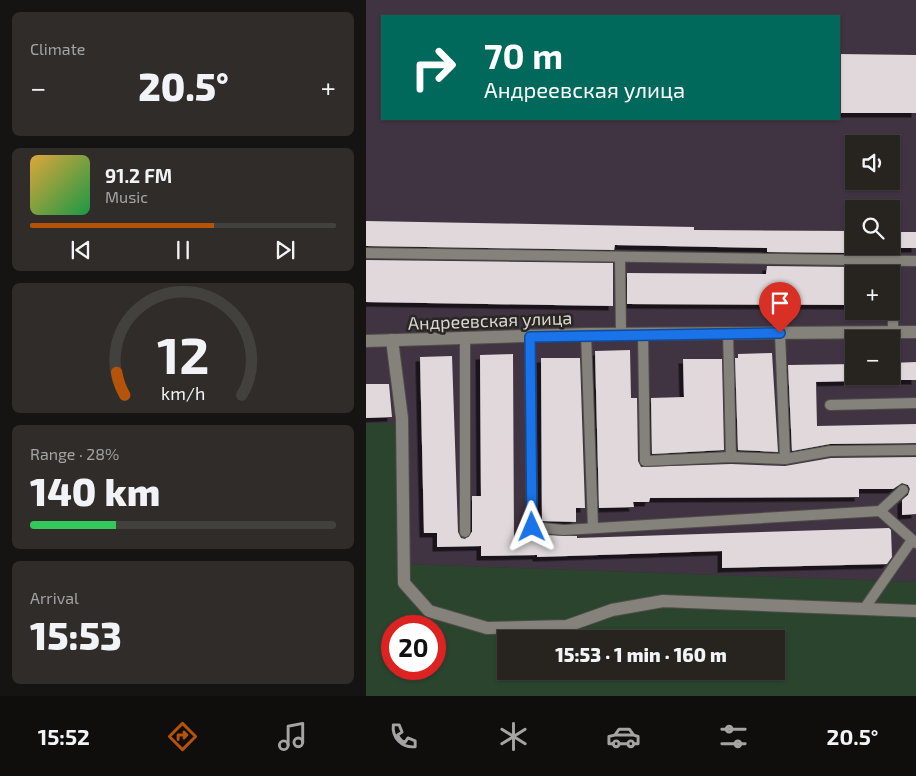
<!DOCTYPE html>
<html lang="en">
<head>
<meta charset="utf-8">
<style>
	:root { --surface:#272420; --page:#2f2c29; --text:#f1f3f6; --muted:#a4a4a5; --line:#43413e; --accent:#b45309 }
	body { margin:0; font-family:"Exo 2",sans-serif; background:var(--page); color:var(--text); height:100vh; display:flex; flex-direction:column; font-size:19px; white-space:nowrap }
	* { box-sizing:border-box; margin:0 }
	p { font-size:16px; color:var(--muted) }
	.icon { flex:none; width:28px; height:28px; fill:none; stroke:currentColor; stroke-width:2; stroke-linecap:round; stroke-linejoin:round }
	.map { position:relative; flex:1; overflow:hidden }
	.drawer { display:flex; flex-direction:column; gap:12px; padding:12px; background:#151412; width:366px }
	.drawer>* { flex:none }
	.hud { position:absolute; left:15px; top:15px; width:459px; height:105px; border-radius:0px; box-shadow:0 1px 4px #0004,0 0 0 1px var(--line); background:#00695c; color:#fff; overflow:hidden }
	.fabs { position:absolute; left:479px; top:135px; display:grid; gap:10px }
	.fabs a { display:grid; place-items:center; width:55px; height:55px; border-radius:0px; background:var(--surface); box-shadow:0 1px 4px #0004,0 0 0 1px var(--line); font-size:25px }
	.speed { position:absolute; left:15px; top:615px; display:flex; gap:10px; font-size:25px; font-weight:700; text-align:center }
	.speed>* { display:grid; place-content:center; width:65px; height:65px; border-radius:50%; background:var(--surface); box-shadow:0 1px 4px #0004,0 0 0 1px var(--line); line-height:1 }
	.speed .limit { border:8px solid #d22; background:#fff; color:#111 }
	.pin { position:absolute; display:grid; place-items:center; width:42px; height:42px; color:#fff; margin:-51px -21px; border-radius:50% 50% 50% 0; rotate:-45deg; box-shadow:0 0 5px #0007 }
	.pin .icon { rotate:45deg }
	.me { position:absolute; width:55px; margin:-28px; rotate:359deg; stroke-linejoin:round; filter:drop-shadow(0 0 4px #0008) }
	.turn { display:flex; align-items:center; gap:18px; height:105px; padding:0 20px; font-size:22px }
	.turn .icon { width:65px; height:65px; stroke-width:2.5 }
	.turn b { display:block; font-size:35px; line-height:42px }
	.big { font-size:38px; font-weight:800; line-height:1.1 }
	.drawer .card { flex:1; display:flex; flex-direction:column; justify-content:center; gap:8px; min-width:0; padding:0 18px; border-radius:8px; background:var(--page) }
	.drawer .dial { align-items:center; gap:0 }
	.dial svg { height:130px; overflow:visible; fill:none; stroke:var(--line); stroke-width:7; stroke-linecap:round; text-anchor:middle }
	.dial text { fill:var(--text); stroke:none }
	.song { display:flex; align-items:center; gap:15px }
	.cover { width:60px; height:60px; border-radius:8px; background:linear-gradient(135deg,hsl(40 70% 55%),hsl(140 70% 35%)) }
	.played { height:5px; border-radius:2px; background:linear-gradient(90deg,var(--accent) 60%,var(--line) 60%) }
	.keys { display:flex; justify-content:space-around; direction:ltr }
	.heat { display:flex; justify-content:space-between; align-items:center; font-size:28px; direction:ltr }
	.charge { height:8px; border-radius:4px; background:linear-gradient(90deg,#34c759 28%,var(--line) 0) }
	.trip { position:absolute; left:131px; top:630px; width:288px; height:50px; border-radius:0px; background:var(--surface); box-shadow:0 1px 4px #0004,0 0 0 1px var(--line); font-weight:800; line-height:50px; text-align:center }
	.dock { display:flex; height:80px; justify-content:space-around; align-items:center; background:#100e0d; color:var(--muted) }
	.dock .icon { width:35px; height:35px }
	.dock .active { color:var(--accent) }
	.dock b { font-size:22px; color:var(--text) }
	main { display:flex; flex:1; min-height:0 }
	.map>svg:first-child { display:block }
</style>
</head>
<body>
<main>
<section class="drawer">
<div class="card"><p>Climate</p>
<div class="heat"><a>−</a><b class="big">20.5°</b><a>+</a></div>
</div>
<div class="card">
<div class="song"><i class="cover"></i><div><b>91.2 FM</b><p>Music</p></div></div>
<div class="played"></div>
<div class="keys"><svg class="icon" aria-label="previous" viewBox="0 0 24 24"><path d="M18 5L8 12l10 7zM5 5v14"/></svg><svg class="icon" aria-label="pause" viewBox="0 0 24 24"><path d="M8 5v14M16 5v14"/></svg><svg class="icon" aria-label="next" viewBox="0 0 24 24"><path d="M6 5l10 7-10 7zM19 5v14"/></svg></div>
</div>
<div class="card dial"><svg viewBox="0 0 100 80">
<path d="M14 69A42 42 0 1 1 86 69"/>
<path d="M14 69A42 42 0 0 1 9 55" stroke="#b45309"/>
<text x="50" y="56" font-size="32" font-weight="700">12</text>
<text x="50" y="72" font-size="11">km/h</text>
</svg></div>
<div class="card"><p>Range · 28%</p><b class="big">140 km</b><div class="charge"></div></div>
<div class="card"><p>Arrival</p><b class="big">15:53</b></div>
</section>
<div class="map">
<svg width="550" height="696" viewBox="0 0 550 696">
	<defs>
		<filter id="shadow"><feDropShadow dx="-4.5" dy="4.5" stdDeviation="0" flood-color="#0009"/></filter>
	</defs>
	<rect width="100%" height="100%" fill="#34302b"/>
	<!-- industrial -->
	<path fill="#403342" fill-rule="evenodd" d="M0,0h550v582l-514,-18 -6,-141h-30zM16,16h456v103h-456zM488,144h37v37h-37zM488,209h37v37h-37zM488,274h37v37h-37zM488,339h37v37h-37z"/>
	<!-- green -->
	<path fill="#2b442e" fill-rule="evenodd" d="M0,423h30l6,141 514,18v114h-550zM26,626h43v43h-43zM140,639h270v32h-270z"/>
	<!-- building -->
	<g fill="#e0d8db" filter="url(#shadow)">
		<path d="M472,54l78,1v58h-78z"/>
		<path d="M0,221l328,6v3l160,1v22l-87,-1v-4l-152,-3 -1,5 -248,-4z"/>
		<rect x="525" y="232" width="25" height="16"/>
		<path d="M0,260l247,3v43l-247,-4z"/>
		<path d="M401,266l87,1v38l-227,-1v-31l139,1z"/>
		<path d="M264,350l1,48h6l1,63 3,6 90,-3 54,2 46,-8 85,-1v57l-14,1v-15l6,-5 2,-6 -2,-4 -6,-2 -9,6h-34v8l-209,1 -1,4h-16l1,5 -35,1 -4,-157z"/>
		<path d="M406,353l6,99 -40,-2 -3,-92h3v-4z"/>
		<path d="M147,354l1,186 28,-1v-4l35,1v2l312,-10 2,2 1,27 -5,7 -165,4v-17l-185,6v-2l-56,1v-10l-44,1v-14h-13l-4,-176 32,-1 6,176 3,6 4,1 7,-7v-36h9l-1,-141z"/>
		<path d="M175,358h39l5,150h-9v14l-34,-1z"/>
		<path d="M317,359h39l2,91 -72,4 -1,-56 33,-1z"/>
		<path d="M550,362v18h-25v-17z"/>
		<path d="M488,364v17l-38,1 1,44 99,-2v19l-86,1 -38,7 -4,-86z"/>
		<path d="M0,384h23l3,33 -26,1z"/>
	</g>
	<g fill="none" stroke-linecap="round" stroke-linejoin="round">
		<defs>
			<g id="service">
				<path d="M0,253l550,8"/>
				<path d="M254,257l1,77"/>
				<path d="M527,260v72"/>
				<path d="M362,333l3,124"/>
				<path d="M414,333l5,126"/>
				<path d="M220,334l7,193"/>
				<path d="M277,334l2,127 86,-4 54,2 45,-8 86,-1"/>
				<path d="M164,337l2,190 32,3 316,-19 23,-21"/>
				<path d="M99,338v194"/>
				<path d="M464,405l86,-2"/>
				<path d="M514,511l36,32"/>
				<path d="M498,609l48,-69"/>
			</g>
			<path id="minor" d="M26,340l10,78 2,165 25,28 58,17 80,-2 45,-16 51,-9 253,10"/>
			<path id="tertiary" d="M0,341l220,-7 330,-2"/>
		</defs>
		<!-- service casing -->
		<use href="#service" stroke="#504d4a" stroke-width="12"/>
		<!-- minor casing -->
		<use href="#minor" stroke="#504d4a" stroke-width="14"/>
		<!-- tertiary casing -->
		<use href="#tertiary" stroke="#504d4a" stroke-width="14"/>
		<!-- service -->
		<use href="#service" stroke="#85817b" stroke-width="10"/>
		<!-- minor -->
		<use href="#minor" stroke="#85817b" stroke-width="12"/>
		<!-- tertiary -->
		<use href="#tertiary" stroke="#85817b" stroke-width="12"/>
	</g>
	<g fill="none" stroke-linecap="round" stroke-linejoin="round">
		<defs>
			<path id="route" d="M166,527l-2,-190 250,-4"/>
		</defs>
		<!-- route casing -->
		<use href="#route" stroke="#114b97" stroke-width="12"/>
		<!-- route -->
		<use href="#route" stroke="#1a73e8" stroke-width="9"/>
	</g>
	<g text-anchor="middle" dominant-baseline="central" stroke-width="5" stroke-linejoin="round" paint-order="stroke">
		<!-- street labels -->
		<g font-size="18" fill="#d9d7d4" stroke="#2a2622">
			<text transform="translate(124 320) rotate(-2)">Андреевская улица</text>
		</g>
	</g>
</svg>
<div class="fabs">
<a><svg class="icon" aria-label="sound" viewBox="0 0 24 24"><path d="M4 9h4l5-4v14l-5-4H4zM17 9q2 3 0 6"/></svg></a>
<a><svg class="icon" aria-label="search" viewBox="0 0 24 24"><circle cx="10" cy="10" r="6"/><path d="M15 15l6 6"/></svg></a>
<a>+</a>
<a>−</a>
</div>
<div class="speed"><div class="limit">20</div></div>
<div class="pin" style="left:414px;top:333px;background:#d93025"><svg class="icon" aria-label="arrive" viewBox="0 0 24 24"><path d="M6 21V4h12l-3 4 3 4H6"/></svg></div>
<svg class="me" style="left:166px;top:527px" viewBox="-20 -20 40 40"><path d="M0-17L14 15 0 8-14 15z" fill="#1a73e8" stroke="#fff" stroke-width="4"/></svg>
<div class="trip">15:53 · 1 min · 160 m</div>
<div class="hud">
<div class="turn"><svg class="icon" aria-label="right" viewBox="0 0 24 24"><path d="M7 20v-9h11M14 6l5 5-5 5"/></svg><div><b>70 m</b>Андреевская улица</div></div>
</div>
</div>
</main>
<nav class="dock">
<b>15:52</b>
<svg class="icon active" aria-label="directions" viewBox="0 0 24 24"><path d="M12 3l9 9-9 9-9-9zM9 14v-3h6M13 9l2 2-2 2"/></svg>
<svg class="icon" aria-label="music" viewBox="0 0 24 24"><path d="M9 18V5l10-2v13"/><circle cx="6" cy="18" r="3"/><circle cx="16" cy="16" r="3"/></svg>
<svg class="icon" aria-label="phone" viewBox="0 0 24 24"><path d="M5 4h4l2 5-3 2q2 4 5 5l2-3 5 2v4C11 20 4 13 5 4z"/></svg>
<svg class="icon" aria-label="climate" viewBox="0 0 24 24"><path d="M12 3v18M4 7l16 10M4 17L20 7"/></svg>
<svg class="icon" aria-label="car" viewBox="0 0 24 24"><path d="M5 17H2v-5l4-1 3-4h7l3 4 3 1v5h-3M9 17h6M6 11h13"/><circle cx="7" cy="17" r="2"/><circle cx="17" cy="17" r="2"/></svg>
<svg class="icon" aria-label="filters" viewBox="0 0 24 24"><path d="M4 7h16M4 17h16"/><circle cx="9" cy="7" r="2"/><circle cx="15" cy="17" r="2"/></svg>
<b>20.5°</b>
</nav>
</body>
</html>
